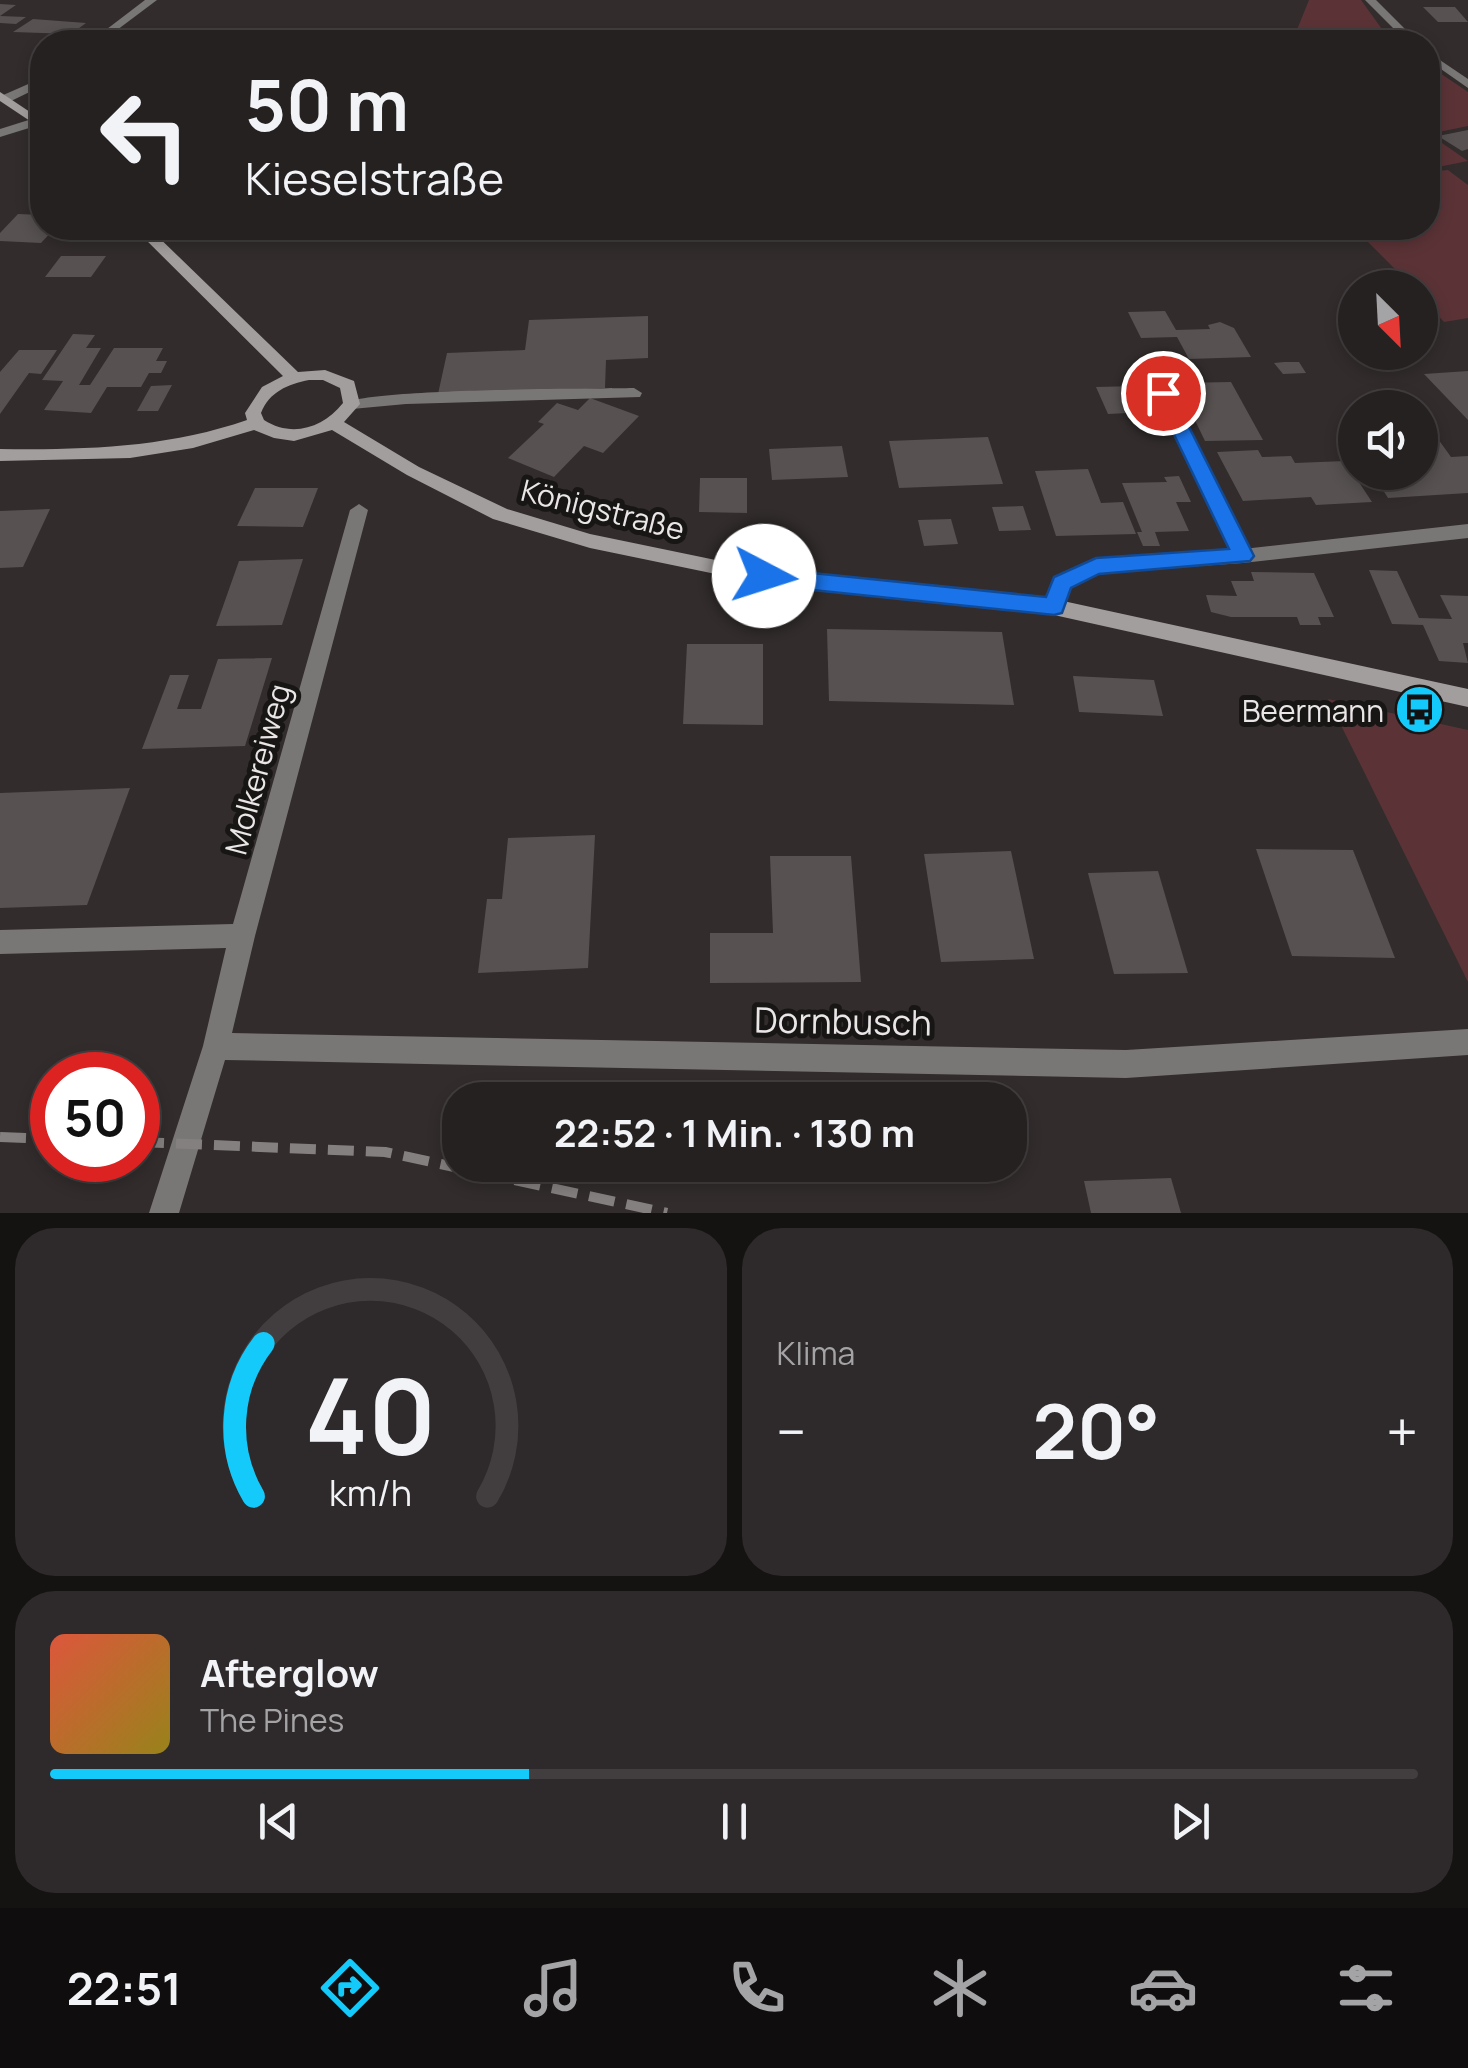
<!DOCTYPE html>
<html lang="de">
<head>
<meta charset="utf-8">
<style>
	:root { --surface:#262121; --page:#2e292a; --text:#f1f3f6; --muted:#a4a3a5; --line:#423e3f; --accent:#14cafb }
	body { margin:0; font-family:Manrope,sans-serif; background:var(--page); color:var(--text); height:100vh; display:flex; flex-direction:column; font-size:38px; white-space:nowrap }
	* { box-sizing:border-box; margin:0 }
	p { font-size:32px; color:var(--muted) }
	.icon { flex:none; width:55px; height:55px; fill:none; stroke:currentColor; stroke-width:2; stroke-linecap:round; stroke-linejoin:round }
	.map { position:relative; height:1213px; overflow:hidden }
	.details { display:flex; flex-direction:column; gap:15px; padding:15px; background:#151212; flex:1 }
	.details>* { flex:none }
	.banner { position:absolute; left:30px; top:30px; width:1410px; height:210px; border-radius:40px; box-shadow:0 5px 15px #0003,0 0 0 2px var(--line); background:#262121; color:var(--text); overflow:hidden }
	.needle { width:65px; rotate:156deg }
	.controls { position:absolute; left:1338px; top:270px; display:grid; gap:20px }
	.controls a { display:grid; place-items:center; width:100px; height:100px; border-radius:50%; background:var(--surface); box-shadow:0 5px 15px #0003,0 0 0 2px var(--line); font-size:50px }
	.speed { position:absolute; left:30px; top:1052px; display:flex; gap:20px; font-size:50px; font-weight:700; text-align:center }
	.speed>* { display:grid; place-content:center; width:130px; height:130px; border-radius:50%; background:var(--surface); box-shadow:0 5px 15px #0003,0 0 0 2px var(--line); line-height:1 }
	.speed .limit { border:15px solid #d22; background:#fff; color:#111 }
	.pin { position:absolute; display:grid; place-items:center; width:85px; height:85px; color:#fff; margin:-42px; border:5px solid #fff; border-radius:50%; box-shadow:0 2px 10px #0007 }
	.me { position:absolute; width:110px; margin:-55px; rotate:95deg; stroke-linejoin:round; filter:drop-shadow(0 0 8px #0008) }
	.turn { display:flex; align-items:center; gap:35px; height:210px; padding:0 50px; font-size:45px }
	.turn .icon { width:130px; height:130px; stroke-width:2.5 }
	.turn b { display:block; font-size:70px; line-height:85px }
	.big { font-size:75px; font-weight:700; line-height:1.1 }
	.details .widget { flex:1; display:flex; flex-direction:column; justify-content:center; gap:15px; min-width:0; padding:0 35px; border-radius:40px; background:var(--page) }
	.details .dial { align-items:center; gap:0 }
	.dial svg { height:260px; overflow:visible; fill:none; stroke:var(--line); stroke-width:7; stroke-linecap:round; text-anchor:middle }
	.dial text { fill:var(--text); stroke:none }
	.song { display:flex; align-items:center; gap:30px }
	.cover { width:120px; height:120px; border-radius:15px; background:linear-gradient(135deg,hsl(10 70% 55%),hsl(50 70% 35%)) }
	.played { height:10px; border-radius:5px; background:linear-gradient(90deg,var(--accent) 35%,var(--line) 35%) }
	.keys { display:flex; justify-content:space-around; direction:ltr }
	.heat { display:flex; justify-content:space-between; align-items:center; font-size:55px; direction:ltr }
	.details .tiles { flex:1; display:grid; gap:15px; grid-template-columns:1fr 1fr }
	.widget:last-child { grid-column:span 2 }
	.trip { position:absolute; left:442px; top:1082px; width:585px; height:100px; border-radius:40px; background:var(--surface); box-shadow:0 5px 15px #0003,0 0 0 2px var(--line); font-weight:700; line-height:100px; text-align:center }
	.dock { display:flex; height:160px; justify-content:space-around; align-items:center; background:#0f0d0d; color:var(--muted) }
	.dock .icon { width:70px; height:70px }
	.dock .selected { color:var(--accent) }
	.dock b { font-size:45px; color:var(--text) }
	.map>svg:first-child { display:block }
</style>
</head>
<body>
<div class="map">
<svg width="1468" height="1213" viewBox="0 0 1468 1213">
	<rect width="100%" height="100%" fill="#322c2c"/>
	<!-- green -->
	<g fill="#5b3337">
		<path d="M1309,0h52l23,32 14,10h-106z"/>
		<path d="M1428,65l40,27v34l-39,8 39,27 -40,8z"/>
		<path d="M1448,170l20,15v133l-24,4 -24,-26v-8l-7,-1 -59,-59h74v-56z"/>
		<path d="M1328,699l140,31v252z"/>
	</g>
	<!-- building -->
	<g fill="#575151">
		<path d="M0,4l16,1 -16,11 26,1 -10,7 -16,-1z"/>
		<path d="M1423,7h32l13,15h-30z"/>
		<path d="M33,19l53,4 -15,11 -58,-2z"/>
		<path d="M1468,130v19l-6,2 -24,-15z"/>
		<path d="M18,214l24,1v13h13l-14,15 -41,-2v-8z"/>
		<path d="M61,256h45l-15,21h-46z"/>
		<path d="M1165,311l11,19 34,-1 -2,-4 12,-3 14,6 17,29 -62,2 -12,-22 -36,1 -13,-26z"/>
		<path d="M648,316v42l-42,2 -1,28 -167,6 9,-41 78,-3 4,-30z"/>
		<path d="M73,334l22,1 -9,13h15l-22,37h11l24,-37h49l-7,13h11l-6,12h-12l-8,14h-34l-16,26 -47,-3 19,-29 -21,-1z"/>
		<path d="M19,350h38l-16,24 -12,-1 -29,41v-42z"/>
		<path d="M1284,362h15l7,11 -23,1 -9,-11z"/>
		<path d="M1468,371v49l-44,-46z"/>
		<path d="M1231,382l32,58 -58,1 -28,-58z"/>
		<path d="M172,385l-14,26h-21l14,-25z"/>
		<path d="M1137,386l12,26 -41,2 -12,-27z"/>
		<path d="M1389,393l9,13 14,-2 3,4h-28l-11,-14z"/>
		<path d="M590,398l49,18 -36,37 -19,-7 -30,31 -46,-19 36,-34 -6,-2 19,-19 21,7z"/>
		<path d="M1420,414l31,43 17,-1v37l-80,5 -10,-16h12l-7,-10h37z"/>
		<path d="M988,437l15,47 -104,4 -10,-47z"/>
		<path d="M842,446l6,31 -76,3 -3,-31z"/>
		<path d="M1258,450l4,7 29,-1 4,7 50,-2 27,41 -56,3 -5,-8 -68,4 -26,-49z"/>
		<path d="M1088,469l13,34 22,-1 13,32 -80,2 -21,-65z"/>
		<path d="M1179,476l12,26h-15l13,29 -34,1 5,14h-17l-6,-14h5l-20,-49 45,-1 -3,-5z"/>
		<path d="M700,478h47v35l-48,-1z"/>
		<path d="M255,488h63l-15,39 -66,-1z"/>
		<path d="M1023,506l8,24 -32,1 -7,-24z"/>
		<path d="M50,509l-27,58 -23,1v-57z"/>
		<path d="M951,519l7,25 -34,2 -6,-26z"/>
		<path d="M303,559l-21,66 -66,1 23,-65z"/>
		<path d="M1369,570l28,1 22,47 33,1 -12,-24 28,1v47h-5l5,20 -29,-2 -16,-36 -31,-1z"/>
		<path d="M1251,572l63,1 20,44h-16l3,8h-21l-3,-8h-66l-20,-5 -5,-17 31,1 -6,-15h23z"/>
		<path d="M827,629l175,3 12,73 -185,-4z"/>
		<path d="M687,644h76v81l-80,-1z"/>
		<path d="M272,658l-27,88 -103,3 28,-74h19l-12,34h24l17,-50z"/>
		<path d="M1073,676l81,4 9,36 -84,-4z"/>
		<path d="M130,788l-43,117 -87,3v-115z"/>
		<path d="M595,835l-7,133 -110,5 9,-74h15l6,-61z"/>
		<path d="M1256,849l97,1 42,108 -103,-2z"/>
		<path d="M1011,851l23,108 -93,3 -17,-108z"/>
		<path d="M770,856h81l10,126 -151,1v-50h63z"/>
		<path d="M1158,871l30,102 -74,1 -26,-101z"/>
		<path d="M1171,1178l10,35h-90l-7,-32z"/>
	</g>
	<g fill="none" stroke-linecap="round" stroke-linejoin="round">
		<!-- lane -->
		<g fill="#797676" fill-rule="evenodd">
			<path d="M634,388l8,5 -2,4 -234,7 -54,5 -8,-5c19,-16 248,-15 290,-16z"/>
			<path d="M1163,388l8,5 82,163 -3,5h-14l-3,-5 -78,-163z"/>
		</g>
		<!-- street -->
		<g fill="#797676" fill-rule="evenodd">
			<path d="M145,0h12l-56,42h-11z"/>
			<path d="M1365,0h11l42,42h-11z"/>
			<path d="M1428,52l40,27v9l-40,-28z"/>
			<path d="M42,78v8l-33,16 -9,-2 1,-4z"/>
			<path d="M35,118h7v6l-42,13v-8z"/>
			<path d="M359,504l9,6 -113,426 -23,97 894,17 342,-21v26l-342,23 -901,-18 -46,153h-30l54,-167 23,-98 -226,6v-24l233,-6 117,-414z"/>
			<path d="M1468,524v14l-225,25 -145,10 -28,13 -9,26 -7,3 -10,-8 10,-30 41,-18 148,-10z"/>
		</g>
		<!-- secondary -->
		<g fill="#a39e9e" fill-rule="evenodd">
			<path d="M0,92l42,28v9l-42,-28z"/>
			<path d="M134,228h15l149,144 27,-2 29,11 6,23 -16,18 75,45 88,42 83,25 174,36 290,29 414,90v18l-414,-92 -290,-31 -174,-36 -97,-29 -86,-44 -75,-45 -38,11 -20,-3 -20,-8 -61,18 -63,10 -130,3v-12c84,1 166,-1 247,-29l-2,-7 17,-26 21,-11zM309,380h14l17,8 3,15c-20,25 -51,35 -79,17l-3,-7c8,-21 27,-29 48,-33z"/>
		</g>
		<!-- rail -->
		<g stroke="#858080" stroke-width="10" stroke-dasharray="26 12" stroke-linecap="butt">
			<path d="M0,1137l52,2"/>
			<path d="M138,1142l247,10 282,61"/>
		</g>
	</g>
	<!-- route -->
	<path fill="#1a73e8" stroke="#114b97" stroke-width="2.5" d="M1163,387l9,6 82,163 -4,5 -151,13 -28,14 -9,25 -8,2 -290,-30 -11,-9 11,-8 282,29 8,-20 42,-19 133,-9 -75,-156z"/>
	<!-- icons -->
	<defs>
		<symbol id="bus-disc" viewBox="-11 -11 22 22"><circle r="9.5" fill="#14cafb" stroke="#181515"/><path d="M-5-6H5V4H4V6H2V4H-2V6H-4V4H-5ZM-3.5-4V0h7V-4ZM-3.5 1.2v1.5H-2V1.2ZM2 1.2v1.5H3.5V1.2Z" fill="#111"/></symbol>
	</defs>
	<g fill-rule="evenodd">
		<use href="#bus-disc" x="1392" y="682" width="55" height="55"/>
	</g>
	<g text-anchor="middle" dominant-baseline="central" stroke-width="10" stroke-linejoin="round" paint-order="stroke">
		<!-- street labels -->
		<g font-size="30" fill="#eae6e7" stroke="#181515">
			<text transform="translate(603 509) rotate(14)">Königstraße</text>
			<text transform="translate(257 769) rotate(-75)">Molkereiweg</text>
		</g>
		<!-- poi labels -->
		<g font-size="30" fill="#eae6e7" stroke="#181515" text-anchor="end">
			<text x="1384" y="710">Beermann</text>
		</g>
		<!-- near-street labels -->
		<g font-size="35" fill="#eae6e7" stroke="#181515">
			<text transform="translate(843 1021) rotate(1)">Dornbusch</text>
		</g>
	</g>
</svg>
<div class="controls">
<a><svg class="needle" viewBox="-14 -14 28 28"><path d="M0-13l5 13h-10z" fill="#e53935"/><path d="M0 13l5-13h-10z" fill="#a4a3a5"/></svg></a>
<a><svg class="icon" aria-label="sound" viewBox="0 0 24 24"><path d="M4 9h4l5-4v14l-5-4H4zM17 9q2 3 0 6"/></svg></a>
</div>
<div class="speed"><div class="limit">50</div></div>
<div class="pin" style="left:1163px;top:393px;background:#d93025"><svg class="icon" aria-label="arrive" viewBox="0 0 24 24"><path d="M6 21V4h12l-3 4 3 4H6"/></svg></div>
<svg class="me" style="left:764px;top:576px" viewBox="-20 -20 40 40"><circle r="19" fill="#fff"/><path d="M0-13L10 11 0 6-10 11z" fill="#1a73e8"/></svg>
<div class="trip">22:52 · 1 Min. · 130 m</div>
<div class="banner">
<div class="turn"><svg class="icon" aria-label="left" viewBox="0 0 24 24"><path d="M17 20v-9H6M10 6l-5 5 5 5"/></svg><div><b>50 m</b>Kieselstraße</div></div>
</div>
</div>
<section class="details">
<div class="tiles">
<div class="widget dial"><svg viewBox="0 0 100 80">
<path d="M14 69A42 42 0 1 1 86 69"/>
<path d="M14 69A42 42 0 0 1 17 22" stroke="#14cafb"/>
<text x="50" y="56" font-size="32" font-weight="700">40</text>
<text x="50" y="72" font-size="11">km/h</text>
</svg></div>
<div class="widget"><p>Klima</p>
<div class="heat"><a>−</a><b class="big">20°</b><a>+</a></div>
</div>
<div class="widget">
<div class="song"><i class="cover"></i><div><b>Afterglow</b><p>The Pines</p></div></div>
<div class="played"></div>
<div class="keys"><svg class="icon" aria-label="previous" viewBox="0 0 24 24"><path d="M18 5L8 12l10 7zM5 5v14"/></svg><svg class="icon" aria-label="pause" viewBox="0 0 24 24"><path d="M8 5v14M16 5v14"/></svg><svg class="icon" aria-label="next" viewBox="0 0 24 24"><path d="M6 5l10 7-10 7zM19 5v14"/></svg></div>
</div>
</div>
</section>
<nav class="dock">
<b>22:51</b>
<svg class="icon selected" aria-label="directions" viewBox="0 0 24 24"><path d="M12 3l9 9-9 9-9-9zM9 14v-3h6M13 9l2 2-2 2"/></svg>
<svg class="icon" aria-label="music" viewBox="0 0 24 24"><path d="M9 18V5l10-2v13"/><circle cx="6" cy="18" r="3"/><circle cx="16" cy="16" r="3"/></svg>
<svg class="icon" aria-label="phone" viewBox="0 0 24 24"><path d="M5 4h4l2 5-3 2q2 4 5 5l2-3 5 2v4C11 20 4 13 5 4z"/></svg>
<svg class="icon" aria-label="climate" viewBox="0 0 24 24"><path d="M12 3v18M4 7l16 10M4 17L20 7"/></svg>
<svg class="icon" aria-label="car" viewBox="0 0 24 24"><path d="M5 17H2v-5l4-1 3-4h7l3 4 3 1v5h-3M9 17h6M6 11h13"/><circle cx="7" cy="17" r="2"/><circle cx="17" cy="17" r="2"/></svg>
<svg class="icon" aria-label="filters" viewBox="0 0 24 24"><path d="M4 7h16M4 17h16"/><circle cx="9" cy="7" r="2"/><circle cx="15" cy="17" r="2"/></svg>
</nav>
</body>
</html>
